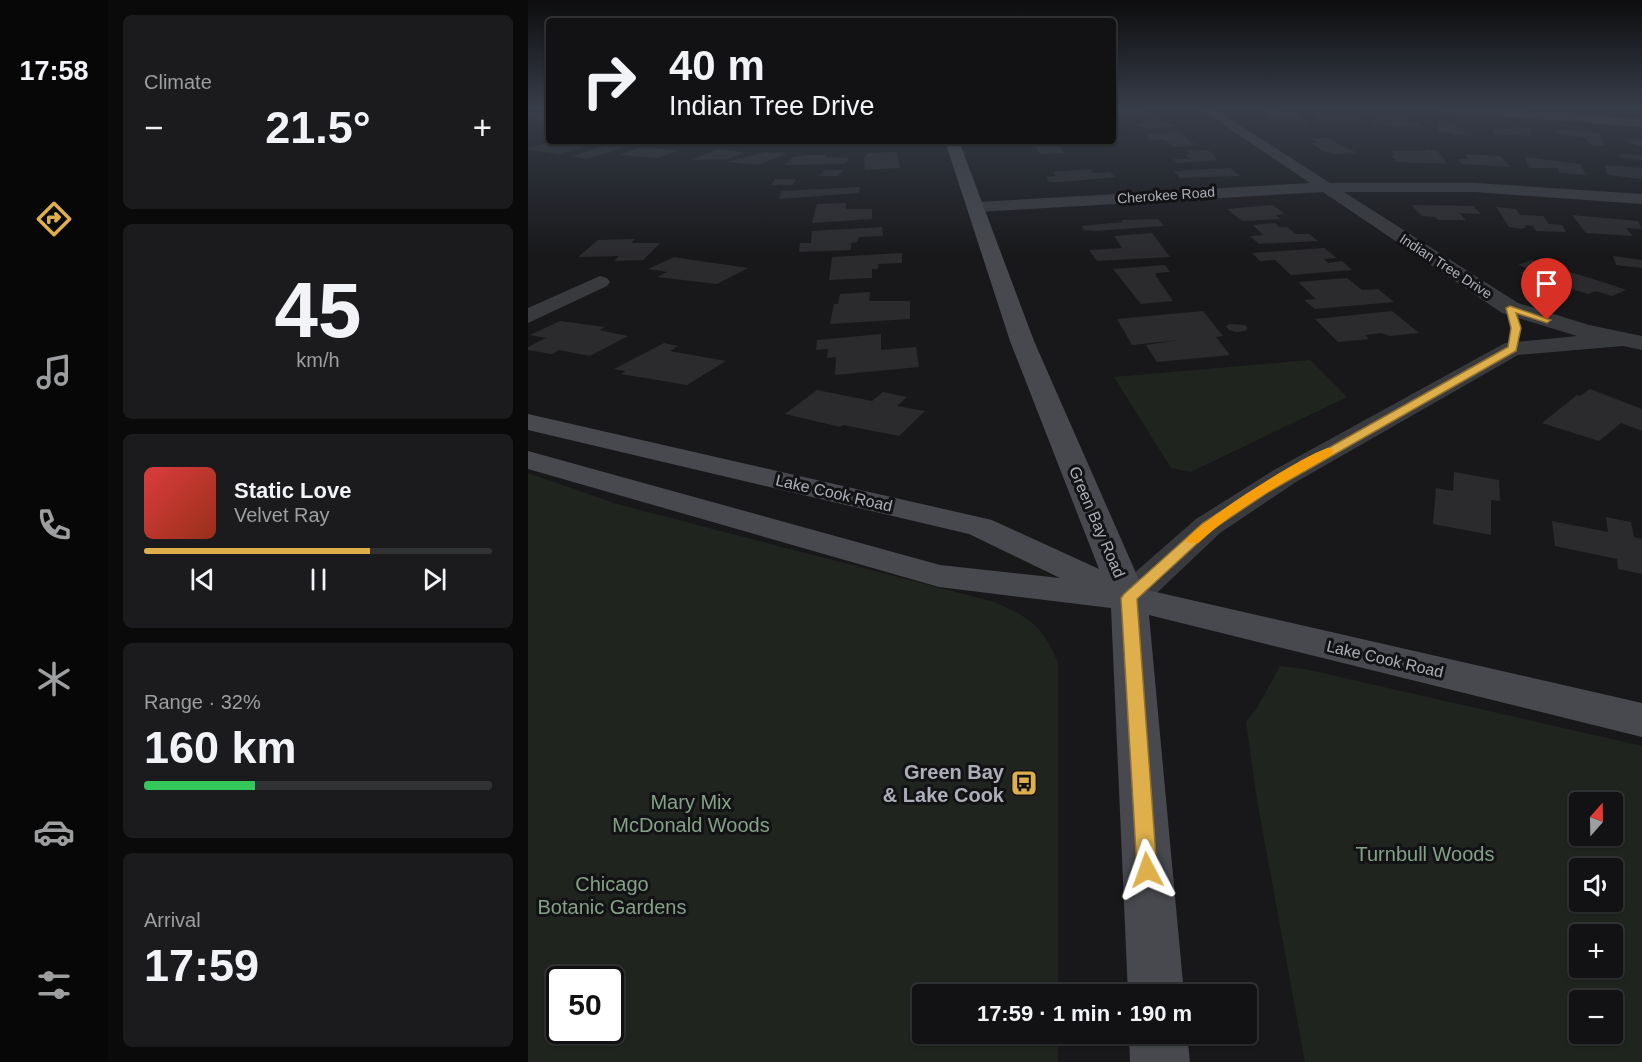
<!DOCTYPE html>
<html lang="en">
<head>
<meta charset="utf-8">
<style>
	:root { --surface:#121214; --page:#1b1b1d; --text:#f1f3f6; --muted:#9c9ea0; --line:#313234; --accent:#dfaf4b }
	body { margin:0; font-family:Helvetica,sans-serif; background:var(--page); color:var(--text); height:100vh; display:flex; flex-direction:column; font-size:22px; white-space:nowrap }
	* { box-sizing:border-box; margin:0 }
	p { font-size:20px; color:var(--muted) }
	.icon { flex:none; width:33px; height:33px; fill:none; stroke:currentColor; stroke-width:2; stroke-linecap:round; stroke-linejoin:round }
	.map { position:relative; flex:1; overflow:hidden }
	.drawer { display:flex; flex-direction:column; gap:15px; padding:15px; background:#0a0a0b; width:420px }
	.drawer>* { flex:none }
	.hud { position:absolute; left:18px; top:18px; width:570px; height:126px; border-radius:6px; box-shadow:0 2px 4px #0004,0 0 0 2px var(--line); background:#121214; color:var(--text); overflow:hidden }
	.needle { width:39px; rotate:20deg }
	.fabs { position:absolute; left:1041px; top:792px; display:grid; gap:12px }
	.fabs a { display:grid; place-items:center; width:54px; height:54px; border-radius:6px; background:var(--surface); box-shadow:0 2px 4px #0004,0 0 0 2px var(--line); font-size:30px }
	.speed { position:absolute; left:18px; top:966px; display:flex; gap:12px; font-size:30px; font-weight:700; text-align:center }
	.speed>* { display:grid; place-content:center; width:78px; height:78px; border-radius:50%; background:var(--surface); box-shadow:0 2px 4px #0004,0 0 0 2px var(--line); line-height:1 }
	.speed .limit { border:3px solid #111; border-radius:9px; background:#fff; color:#111 }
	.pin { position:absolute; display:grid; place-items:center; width:51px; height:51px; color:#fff; margin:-62px -26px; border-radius:50% 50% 50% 0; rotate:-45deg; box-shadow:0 0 6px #0007 }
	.pin .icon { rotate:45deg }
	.me { position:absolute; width:66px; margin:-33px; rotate:356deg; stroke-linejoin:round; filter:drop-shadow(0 0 4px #0008) }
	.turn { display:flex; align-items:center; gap:21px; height:126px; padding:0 24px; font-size:27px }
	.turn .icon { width:78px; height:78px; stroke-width:2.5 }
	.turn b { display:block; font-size:42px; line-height:51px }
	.big { font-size:45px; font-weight:700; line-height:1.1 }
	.drawer .widget { flex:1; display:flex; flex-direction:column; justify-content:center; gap:9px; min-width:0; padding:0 21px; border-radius:9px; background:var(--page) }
	.drawer .dial { align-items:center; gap:0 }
	.dial b { font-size:78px; line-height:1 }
	.song { display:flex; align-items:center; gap:18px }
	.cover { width:72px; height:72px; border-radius:9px; background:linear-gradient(135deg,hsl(0 70% 55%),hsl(10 70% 35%)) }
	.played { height:6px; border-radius:3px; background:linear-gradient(90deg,var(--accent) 65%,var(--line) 65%) }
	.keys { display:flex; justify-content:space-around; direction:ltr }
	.heat { display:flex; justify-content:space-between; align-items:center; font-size:33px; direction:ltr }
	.charge { height:9px; border-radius:4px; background:linear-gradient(90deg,#34c759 32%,var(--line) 0) }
	.trip { position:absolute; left:384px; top:984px; width:345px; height:60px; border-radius:6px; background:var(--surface); box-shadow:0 2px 4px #0004,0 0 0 2px var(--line); font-weight:700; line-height:60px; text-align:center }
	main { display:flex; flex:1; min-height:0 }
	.tabs { display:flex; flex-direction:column; width:108px; justify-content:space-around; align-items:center; background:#070708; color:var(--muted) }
	.tabs .icon { width:42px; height:42px }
	.tabs .active { color:var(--accent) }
	.tabs b { font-size:27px; color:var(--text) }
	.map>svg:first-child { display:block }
</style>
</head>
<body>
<main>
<nav class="tabs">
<b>17:58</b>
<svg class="icon active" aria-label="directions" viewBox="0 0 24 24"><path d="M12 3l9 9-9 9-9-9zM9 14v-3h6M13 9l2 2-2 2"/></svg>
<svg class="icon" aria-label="music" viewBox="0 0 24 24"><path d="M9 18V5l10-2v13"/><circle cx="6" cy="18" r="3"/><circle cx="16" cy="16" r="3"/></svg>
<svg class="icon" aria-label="phone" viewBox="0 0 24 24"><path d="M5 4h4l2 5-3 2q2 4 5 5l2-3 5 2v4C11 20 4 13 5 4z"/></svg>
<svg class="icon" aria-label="climate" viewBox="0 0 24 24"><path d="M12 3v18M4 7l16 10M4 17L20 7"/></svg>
<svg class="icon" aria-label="car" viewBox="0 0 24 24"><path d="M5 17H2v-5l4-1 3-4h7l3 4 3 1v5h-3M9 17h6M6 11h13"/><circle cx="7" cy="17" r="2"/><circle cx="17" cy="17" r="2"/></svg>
<svg class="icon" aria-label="filters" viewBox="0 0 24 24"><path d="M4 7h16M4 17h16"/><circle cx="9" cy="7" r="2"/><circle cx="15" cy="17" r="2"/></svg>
</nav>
<section class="drawer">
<div class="widget"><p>Climate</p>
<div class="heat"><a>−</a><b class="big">21.5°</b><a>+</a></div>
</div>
<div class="widget dial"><b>45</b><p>km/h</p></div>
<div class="widget">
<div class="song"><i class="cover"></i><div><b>Static Love</b><p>Velvet Ray</p></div></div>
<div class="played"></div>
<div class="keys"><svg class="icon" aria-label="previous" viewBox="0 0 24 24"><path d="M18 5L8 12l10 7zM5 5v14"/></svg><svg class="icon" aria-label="pause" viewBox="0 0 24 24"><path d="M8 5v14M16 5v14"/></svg><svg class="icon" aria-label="next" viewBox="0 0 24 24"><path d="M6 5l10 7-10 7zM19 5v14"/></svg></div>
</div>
<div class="widget"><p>Range · 32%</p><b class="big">160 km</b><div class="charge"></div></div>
<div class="widget"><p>Arrival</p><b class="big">17:59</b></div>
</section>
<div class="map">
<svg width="1114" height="1062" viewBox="0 0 1114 1062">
	<rect width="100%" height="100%" fill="#18181a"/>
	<!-- green -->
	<g fill="#1f241f" fill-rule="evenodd">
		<path d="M782,360l37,37 -156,75 -20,-4 -57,-91z"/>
		<path d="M0,473l89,31 377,98c34,14 50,25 64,61v331h-136v40h136v28h-530zM32,980h50v50h-50z"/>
		<path d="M752,666l25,3 337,77v316h-337l-48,-262 -11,-78 11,-14zM1052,802h32v34h-32zM1052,868h32v34h-32zM1052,934h32v34h-32zM1052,1000h32v34h-32z"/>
	</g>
	<!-- building -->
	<g fill="#2b2b2e">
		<path d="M613,108l10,7 -38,1 2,-7z"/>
		<path d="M735,109h17l6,3h10l13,13 -36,-4z"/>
		<path d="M786,112l12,3 32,2 -2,5h-25l-17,-4 2,-3h-4z"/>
		<path d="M849,117l31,2 -1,3 14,1 -1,4 -47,-3z"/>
		<path d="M629,118l19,8 -30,3 -17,-6h17l-4,-4z"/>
		<path d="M911,121l17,2 -1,4 8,1v3h8v3l-19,1v-2l-15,-1z"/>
		<path d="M983,127l19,1v8l-37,-2 1,-6 17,1z"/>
		<path d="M1028,130l44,3 5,13 -14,-1 -6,-7 -27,-4z"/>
		<path d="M653,132l7,8 9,3h-6l3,3 -20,1 -9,-7h-14l-5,-4h3l-2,-2z"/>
		<path d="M782,138h17l30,15 -22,1 -11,-3 -14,-8h8z"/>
		<path d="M1114,138v8h-4l-17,-7z"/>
		<path d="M24,141l22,3 21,-1 -36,11 -31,-4v-2z"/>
		<path d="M539,143l2,3h-10l5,7 -24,1 -4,-6 -8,-3z"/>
		<path d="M80,145l17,2 -38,12 -15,-3z"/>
		<path d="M114,147h2l34,4 -20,7 -39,-3z"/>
		<path d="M897,149l12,2 11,13 -51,-2 -6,-7h4l-4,-4h36z"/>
		<path d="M188,150l19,1 8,2 -15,6 -36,1z"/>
		<path d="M677,150l7,2 5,8 -40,3 -4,-4h17l-5,-4 5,-1 -4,-3z"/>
		<path d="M237,152l22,2 -30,11 -30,-3z"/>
		<path d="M369,152l3,16 -35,2 -1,-12 4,-5z"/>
		<path d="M937,154l36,2 9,11 -48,-3 -4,-5h11z"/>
		<path d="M1091,154l23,1v5l-20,-2z"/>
		<path d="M279,155h19l-1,2 24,1 -5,6 -59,1 8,-8z"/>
		<path d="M997,157l55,7 6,11 -26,-2 -2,-5h-29z"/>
		<path d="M1077,165l37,3v11l-35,-4z"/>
		<path d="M702,168l10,8 -60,2 -6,-7z"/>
		<path d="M562,169l3,4 17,-1 5,5 -54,5h-12l-3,-5 10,-1 -3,-4z"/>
		<path d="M297,170h18l-5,6h-19z"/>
		<path d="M247,179h21l-3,6h-22z"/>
		<path d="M332,187l-1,6 -80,6 2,-8z"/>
		<path d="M318,203v6h26v10l-60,4 5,-19z"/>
		<path d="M745,205l12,9 -9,1 4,4 -38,2 -15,-12z"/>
		<path d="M883,205l62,1 8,8 -22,-1 7,7h-28l-3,-3 -13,-1z"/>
		<path d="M968,207l20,2 4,6 23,1 6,8 13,1 4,7 -30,-1 -3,-5 -8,-1 1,2 -4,2 -13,-2z"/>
		<path d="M1044,215l66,6 4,8 -16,-1 7,8 -47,-3z"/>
		<path d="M630,219l6,7 -69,5 -11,-1 -2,-4 41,-4 -2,-2z"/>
		<path d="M747,223l4,4h8l9,7h13l9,7 -59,3 -9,-8 13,-1 -10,-10z"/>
		<path d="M354,227l1,9 -24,1 -2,5 -6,1v7l-52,2 1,-9h11l1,-12z"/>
		<path d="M624,233l18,24 -73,4 -8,-11 33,-2 -8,-12z"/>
		<path d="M107,239l-4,4h29l-17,17 -29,1 5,-5 -41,1 20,-17z"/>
		<path d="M796,248l13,10 -13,1 4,4 14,-2 10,9 -61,5 -16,-15 -15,1 -8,-8z"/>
		<path d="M374,253v10l-24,1v5h-6v9l-43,2 3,-23z"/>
		<path d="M1085,256l29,4v8l-26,-3z"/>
		<path d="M146,257l19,3 55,8 -31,16 -60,-7 10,-5 -19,-3z"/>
		<path d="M1004,260l80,25 14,5 -14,6 -16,-5 -8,3 -69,-21 14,-3 -15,-5z"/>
		<path d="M637,265l5,7 -14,1v3l17,25 -32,3 -28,-35z"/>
		<path d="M819,278l15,12 16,-1 16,13 -79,7 -11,-9 12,-1 -18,-17z"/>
		<path d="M342,292l-1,9h41v18l-80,5 4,-20h4l2,-10z"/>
		<path d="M675,311l20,25 -7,1 14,18 -73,7 -11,-17 32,-5 -46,5 -15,-26z"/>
		<path d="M864,311l27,22 -29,3 -9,-3 -16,2 4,4 -31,3 -23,-23z"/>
		<path d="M32,321l45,6 -6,3 29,6 -38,20 -31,-6 -7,4 -24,-4v-3l18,-9 -16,-3z"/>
		<path d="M701,324l16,1 3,3 -3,3 -8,1 -8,-2 -3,-4z"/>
		<path d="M353,334v16l35,-3 3,20 -84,8 1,-18 -9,1 1,-9 -12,1 1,-10z"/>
		<path d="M136,343l14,3 -8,5 56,10 -39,24 -66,-11 5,-3 -12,-2z"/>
		<path d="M1062,389l52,20v22l-21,-8 -22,18 -57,-18 35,-28 3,1z"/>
		<path d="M289,390l55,11 11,-9 24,5 -10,9 28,5 -26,25 -56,-11 -3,2 -55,-13z"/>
		<path d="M926,472l45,8 1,21 -9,-1v35l-58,-11 3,-36 17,3z"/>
		<path d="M1078,517l25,5 3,15 8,2v35l-24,-5 -1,-10 -62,-13 -3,-25 56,11z"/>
	</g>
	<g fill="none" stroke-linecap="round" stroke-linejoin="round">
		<!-- street -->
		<g fill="#393a3e" fill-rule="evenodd">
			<path d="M671,108h14l117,75h145l167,11v10l-167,-12h-131l174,111 71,22 53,11v14l-19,-4 -105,9 -222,127 -76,51 -78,74 -13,3 -13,-3 -5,-9 5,-9 80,-70 78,-49 231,-127 72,-7 -75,-23 -179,-121 -346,20 -8,-5 8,-5 333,-19z"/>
			<path d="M895,108h61l158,11v8l-213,-16z"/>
			<path d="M0,111l21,3v8l-21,-3z"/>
			<path d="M72,276l7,2 3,4 -3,4 -79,37v-15z"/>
		</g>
		<!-- secondary -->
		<g fill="#48494e" fill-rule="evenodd">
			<path d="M417,141h14l75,200 109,248 499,114v34l-493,-122 35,379h-56l-17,-386 -172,-21 -411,-118v-18l412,114 120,13 -91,-44 -441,-104v-16l464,106 107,49 -89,-228z"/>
			<path d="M601,1034h58l3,28h-60z"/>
		</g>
	</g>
	<!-- sky -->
	<linearGradient id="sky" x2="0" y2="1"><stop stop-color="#0d0d0e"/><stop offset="0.42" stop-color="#373d49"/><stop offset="1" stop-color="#373d49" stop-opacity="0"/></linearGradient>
	<rect width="1114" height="257" fill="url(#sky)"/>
	<!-- route -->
	<path fill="#dfaf4b" stroke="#917231" stroke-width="1.5" d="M982,306l41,14 -4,3 -31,-10 5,15 -5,23 -246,140 -57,38 -76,70 20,271 -3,6 -7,3 -7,-3 -3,-6 -16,-272 3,-4 79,-71 58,-37 247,-139 3,-19 -5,-20z"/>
	<!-- slow -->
	<path fill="#f59e0b" d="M800,448l5,1v5c-46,27 -96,53 -135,89h-10l-2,-3c14,-19 119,-86 142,-92z"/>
	<!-- icons -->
	<defs>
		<symbol id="bus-square" viewBox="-11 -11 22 22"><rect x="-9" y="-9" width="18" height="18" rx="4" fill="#dfaf4b" stroke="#131315"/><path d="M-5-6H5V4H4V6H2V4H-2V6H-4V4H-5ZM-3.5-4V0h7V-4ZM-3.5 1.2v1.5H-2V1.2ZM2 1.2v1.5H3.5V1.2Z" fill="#111"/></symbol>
	</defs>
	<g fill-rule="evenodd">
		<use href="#bus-square" x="481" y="768" width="30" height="30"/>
	</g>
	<g text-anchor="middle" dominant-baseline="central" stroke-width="6" stroke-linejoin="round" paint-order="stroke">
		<!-- far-street labels -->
		<g font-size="14" fill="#acafb8" stroke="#131315">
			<text transform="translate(638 195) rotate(-4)">Cherokee Road</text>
			<text transform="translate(918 266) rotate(33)">Indian Tree Drive</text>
		</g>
		<!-- street labels -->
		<g font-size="16" fill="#acafb8" stroke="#131315">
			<text transform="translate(306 493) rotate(13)">Lake Cook Road</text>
			<text transform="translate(569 522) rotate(67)">Green Bay Road</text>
			<text transform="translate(857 659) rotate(13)">Lake Cook Road</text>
		</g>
		<!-- near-poi labels -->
		<g font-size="20" font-weight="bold" fill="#acafb8" stroke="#131315" text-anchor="end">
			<text x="476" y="772">Green Bay<tspan x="476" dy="23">&amp; Lake Cook</tspan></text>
		</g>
		<!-- near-park labels -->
		<g font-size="20" fill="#85a187" stroke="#131315">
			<text x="163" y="802">Mary Mix<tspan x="163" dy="23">McDonald Woods</tspan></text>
			<text x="897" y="854">Turnbull Woods</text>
			<text x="84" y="884">Chicago<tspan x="84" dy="23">Botanic Gardens</tspan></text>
		</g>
	</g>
</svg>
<div class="fabs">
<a><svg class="needle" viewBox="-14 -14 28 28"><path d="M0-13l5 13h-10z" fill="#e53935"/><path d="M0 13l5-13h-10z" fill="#9c9ea0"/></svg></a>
<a><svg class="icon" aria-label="sound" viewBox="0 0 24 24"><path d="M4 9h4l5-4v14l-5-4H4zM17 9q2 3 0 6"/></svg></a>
<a>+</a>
<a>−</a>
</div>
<div class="speed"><div class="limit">50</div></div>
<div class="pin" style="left:1019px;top:320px;background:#d93025"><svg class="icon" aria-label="arrive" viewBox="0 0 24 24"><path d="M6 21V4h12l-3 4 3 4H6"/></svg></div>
<svg class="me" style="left:619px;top:870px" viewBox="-20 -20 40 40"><path d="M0-17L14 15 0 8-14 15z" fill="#dfaf4b" stroke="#fff" stroke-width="4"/></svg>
<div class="trip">17:59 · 1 min · 190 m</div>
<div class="hud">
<div class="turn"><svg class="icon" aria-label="right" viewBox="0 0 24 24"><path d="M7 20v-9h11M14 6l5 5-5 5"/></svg><div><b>40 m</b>Indian Tree Drive</div></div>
</div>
</div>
</main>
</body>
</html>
